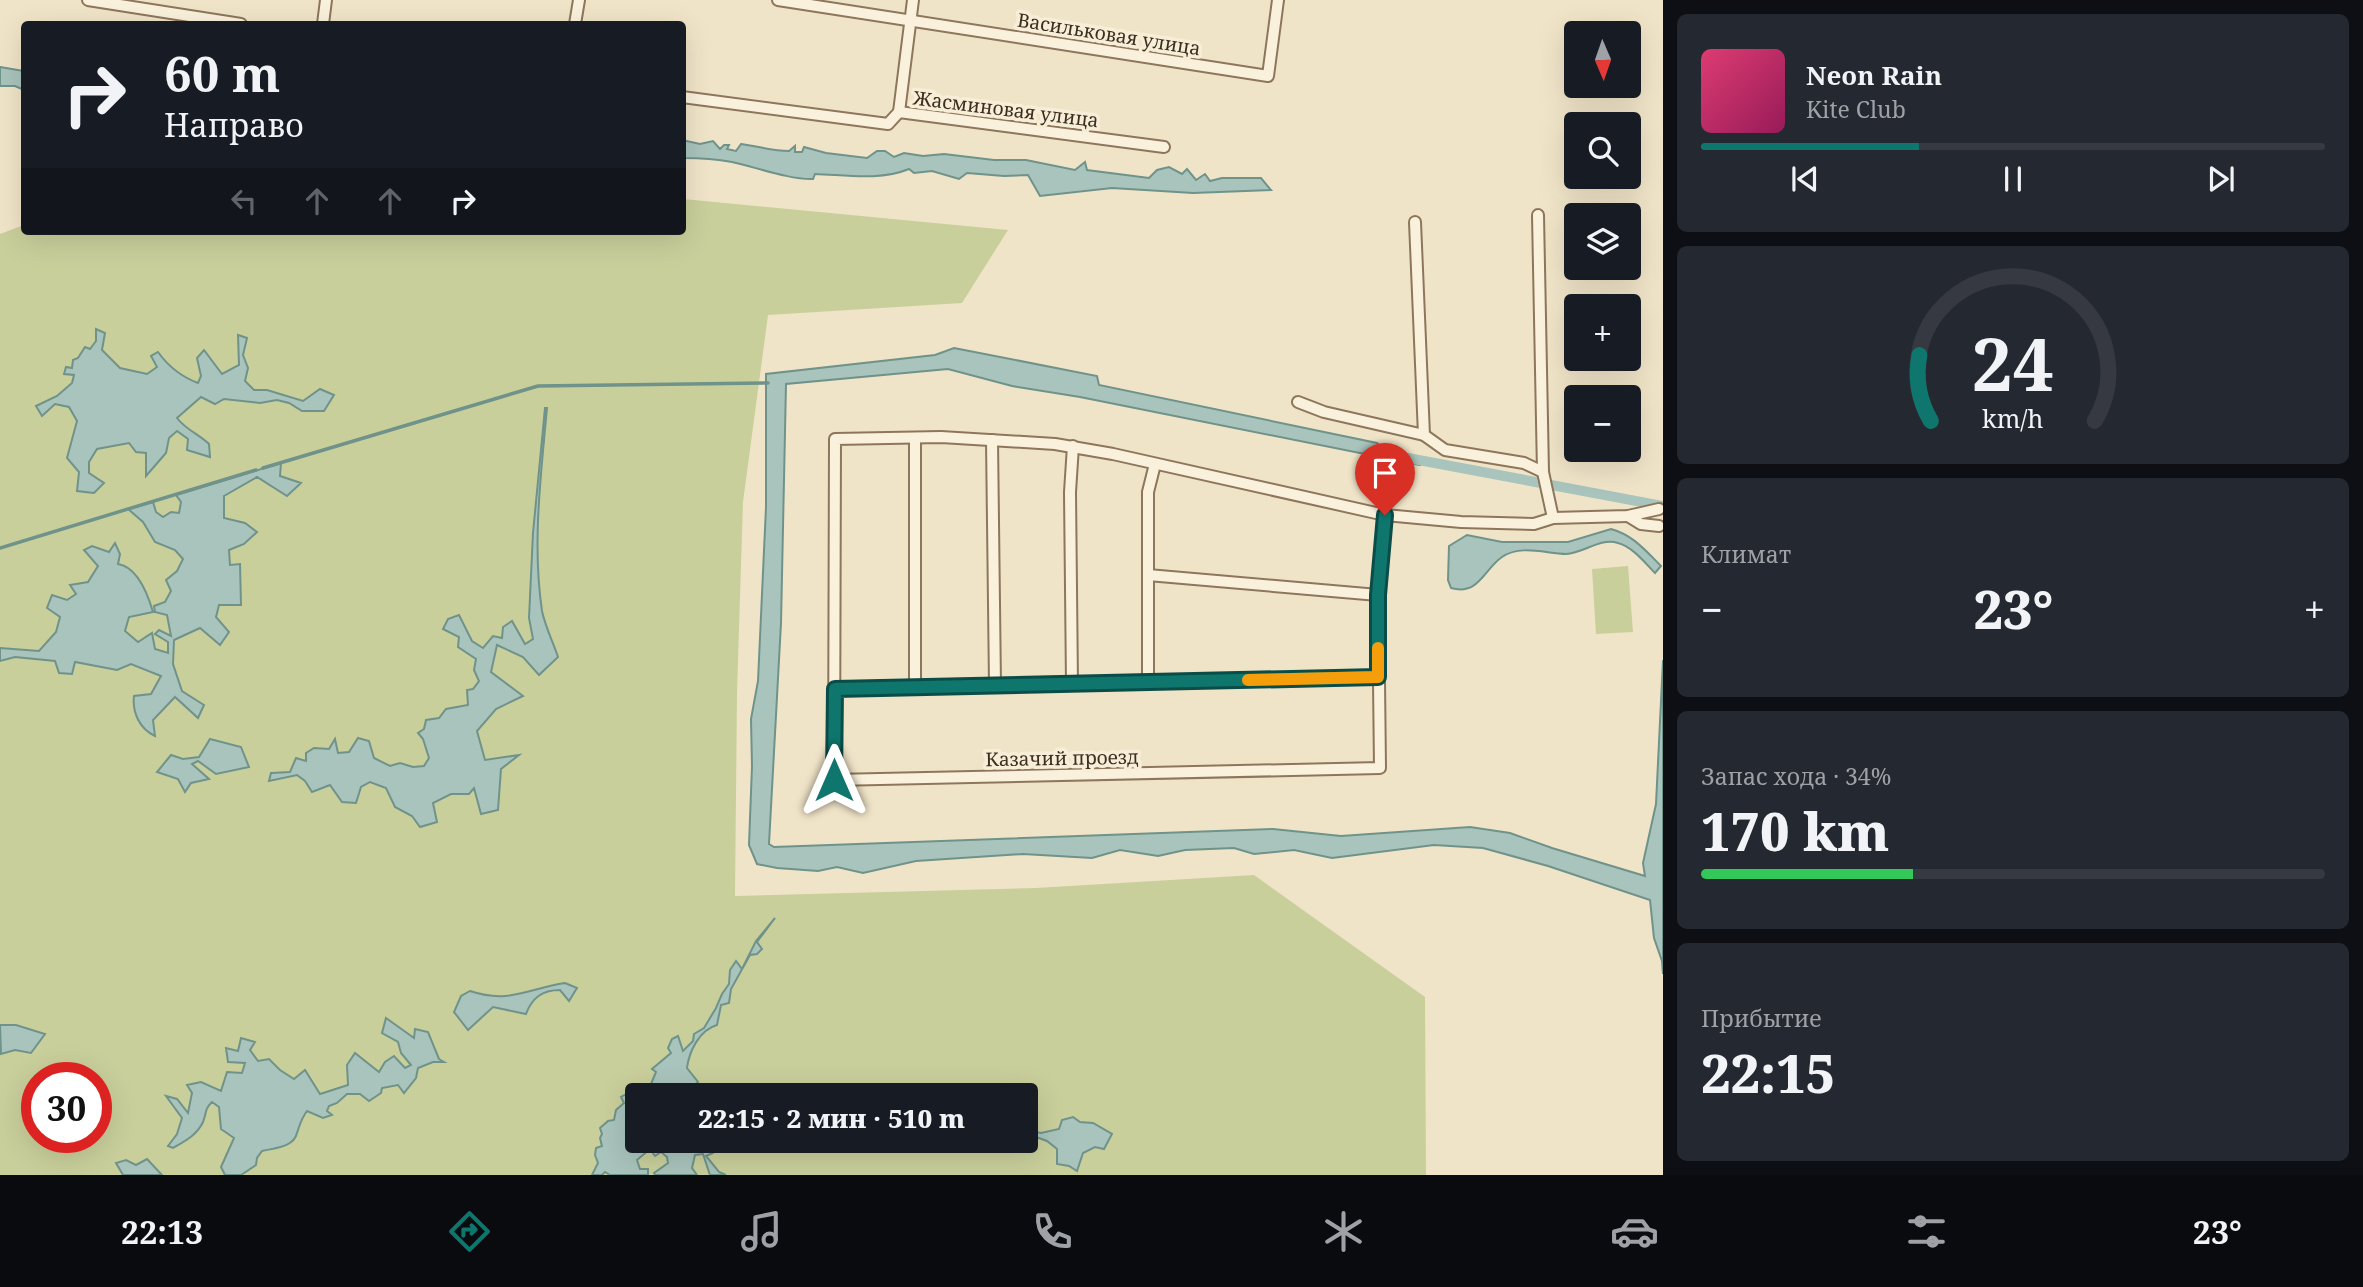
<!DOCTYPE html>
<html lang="ru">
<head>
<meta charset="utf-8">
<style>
	:root { --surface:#171b24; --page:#242831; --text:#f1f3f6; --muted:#9ea1a6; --line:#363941; --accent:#0f766e }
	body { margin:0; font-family:"Noto Serif",serif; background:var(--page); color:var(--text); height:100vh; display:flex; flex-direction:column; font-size:26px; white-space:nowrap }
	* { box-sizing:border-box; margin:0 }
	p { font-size:23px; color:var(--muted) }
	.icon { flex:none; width:38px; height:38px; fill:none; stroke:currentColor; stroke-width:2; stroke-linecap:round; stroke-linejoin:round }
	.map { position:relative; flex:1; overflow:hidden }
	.drawer { display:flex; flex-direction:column; gap:14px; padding:14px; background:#0d0f14; width:700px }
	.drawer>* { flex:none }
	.guide { position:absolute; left:21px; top:21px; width:665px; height:214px; border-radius:7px; box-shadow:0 7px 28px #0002; background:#171b24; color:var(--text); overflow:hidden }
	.needle { width:46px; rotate:178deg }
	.controls { position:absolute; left:1564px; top:21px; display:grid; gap:14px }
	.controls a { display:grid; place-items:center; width:77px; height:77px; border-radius:7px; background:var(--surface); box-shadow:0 7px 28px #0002; font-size:35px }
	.speed { position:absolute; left:21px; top:1062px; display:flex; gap:14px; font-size:35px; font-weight:700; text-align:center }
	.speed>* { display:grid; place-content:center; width:91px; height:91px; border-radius:50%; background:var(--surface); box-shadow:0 7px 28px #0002; line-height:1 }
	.speed .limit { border:10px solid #d22; background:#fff; color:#111 }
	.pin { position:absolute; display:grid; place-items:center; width:60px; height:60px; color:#fff; margin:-72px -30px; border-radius:50% 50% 50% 0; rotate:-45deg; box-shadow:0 0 7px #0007 }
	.pin .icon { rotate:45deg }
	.me { position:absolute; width:77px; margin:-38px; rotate:0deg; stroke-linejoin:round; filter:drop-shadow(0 0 5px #0008) }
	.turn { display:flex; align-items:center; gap:24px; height:147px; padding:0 28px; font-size:32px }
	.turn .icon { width:91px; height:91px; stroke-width:2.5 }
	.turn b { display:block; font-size:49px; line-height:60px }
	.lanes { display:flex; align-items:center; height:66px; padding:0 28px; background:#0003; justify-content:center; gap:35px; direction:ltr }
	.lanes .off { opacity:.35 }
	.big { font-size:52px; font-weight:800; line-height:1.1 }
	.drawer .tile { flex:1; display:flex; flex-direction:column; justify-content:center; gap:10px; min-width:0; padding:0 24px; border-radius:10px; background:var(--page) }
	.drawer .dial { align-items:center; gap:0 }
	.dial svg { height:182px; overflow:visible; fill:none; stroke:var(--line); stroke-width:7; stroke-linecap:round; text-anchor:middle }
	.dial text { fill:var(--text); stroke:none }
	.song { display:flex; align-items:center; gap:21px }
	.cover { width:84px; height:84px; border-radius:10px; background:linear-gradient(135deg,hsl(340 70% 55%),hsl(330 70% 35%)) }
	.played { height:7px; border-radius:4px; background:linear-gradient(90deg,var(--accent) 35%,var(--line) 35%) }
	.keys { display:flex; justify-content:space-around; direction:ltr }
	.heat { display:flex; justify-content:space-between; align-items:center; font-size:38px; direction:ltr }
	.charge { height:10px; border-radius:5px; background:linear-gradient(90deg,#34c759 34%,var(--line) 0) }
	.trip { position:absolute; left:625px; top:1083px; width:413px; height:70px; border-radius:7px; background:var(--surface); box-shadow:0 7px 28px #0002; font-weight:800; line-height:70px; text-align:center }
	.menu { display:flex; height:112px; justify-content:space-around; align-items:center; background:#090b0e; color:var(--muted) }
	.menu .icon { width:49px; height:49px }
	.menu .on { color:var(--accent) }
	.menu b { font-size:32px; color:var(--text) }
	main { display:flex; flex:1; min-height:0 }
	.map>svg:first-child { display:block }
</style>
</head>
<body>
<main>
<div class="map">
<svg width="1663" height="1175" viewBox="0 0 1663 1175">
	<rect width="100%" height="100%" fill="#f0e4c8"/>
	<!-- green -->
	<g fill="#c9cf9b" fill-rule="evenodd">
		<path d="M683,199l325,31 -46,73 -194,12 -25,187 -6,191 -2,203 301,-8 218,-13 171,122 1,178h-1426v-941l24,-9v6h658zM37,1078h59v60h-59zM637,1096h389v45h-389z"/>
		<path d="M1628,566l5,66 -37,2 -4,-65z"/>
	</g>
	<!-- water -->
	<g fill="#a9c4bc" stroke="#6f938a" stroke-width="2">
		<path d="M0,67l24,4v19l-9,-4h-15z"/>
		<path d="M682,140l18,4 13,-3 7,8 4,-4h5l-2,4 9,2 5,-7c16,2 31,7 48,7l6,-5v6h7l2,-5 22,6 41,5 10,-7h8l9,6 10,-4 19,3 21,-2 50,6h32l49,10 10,-8 2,8 62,8 8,-8 12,-3 13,7 5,-5 9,11 9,-6 5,7 12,-3h39l10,12 -78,3 -81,-5 -72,8 -12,-21 -24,1 -37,-3 -8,6 -27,-8 -18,2 -5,-4c-29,12 -63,6 -94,5l-2,5c-22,1 -58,-12 -81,-17 -16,-3 -33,-4 -49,-4z"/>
		<path d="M96,329l9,4 -3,17 18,18 27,6 10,-7 -6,-11 7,-4c10,14 24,25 40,31l3,-7 -4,-18 7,-8 18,24 17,-9 -1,-30 9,3 -4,17 5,13 -3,13 9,9h13l36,11 17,-12 14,6 -10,16h-22l-13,-8 -12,-3 -17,3 -36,-4 -9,5 -14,-7 -24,21c9,12 22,16 32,26l1,13 -23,-7 1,-11 -11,-8 -8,7 -3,15 -20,23v-23l-10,-1 -7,-9 -32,6 -8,13v11l15,10 -10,10 -17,-2 2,-19 -12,-14 10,-37 -8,-14 -14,-3 -13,12 -6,-10 21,-10 15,-13 2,-8 -10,-1 2,-7 6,1 1,-8 5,-2 7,-11 5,2 6,-8z"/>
		<path d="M954,348l143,28 2,9 278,58 8,9 36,7 -1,6 -340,-68 -68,-11 -64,-17 -162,15 -5,239 -12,221 5,3 499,-18 68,7 129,-9 40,6 42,15 93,28 -2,-13 13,-59 7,-144v314l-1,-13 -8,-23 -4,-38 -102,-34 -65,-18 -49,-3 -102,13 -38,-8 -40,4 -20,-6 -49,2 -27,6 -38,-6 -28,8 -69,-4 -107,7 -53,12 -26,-6 -19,4 -41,-3 -20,-4 -8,-19 3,-79 -1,-47 7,-38 8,-174v-133l169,-19z"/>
		<path d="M545,408h2c-6,67 -15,136 -5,203 3,15 11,31 16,46l-19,18 -16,-18 -26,-12 -6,27 32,24 -27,13 -19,22 8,29 34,-5 -18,14 -3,41 -17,4 -7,-26 -5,6h-18l-18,9 4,19 -17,5 -8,-11 -17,-9 -9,-19 -16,-6 -9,5 -5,16 -14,-1 -12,-17 -18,7 -7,-11 -8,-6 -28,6 2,-8 19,-1 6,-14 10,3v-8l8,-5 15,1 6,-10 3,14 11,-1 9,-14 11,3 5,17 16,8 10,-3 13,4 11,-1 5,-8 -6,-19 -5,-6 6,-4 2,-9 13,-2 7,-9 22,-4 -1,-15 6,-1 6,-8 -5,-11 2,-11 -18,-12 1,-10 -16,-8 5,-10 11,-4 13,26 11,7 10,-12 9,2 1,-11 9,-6 13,23 8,-5 -4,-21 4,-85z"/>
		<path d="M281,463l-1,13 21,7 -14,13 -30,-19 -33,19v22l21,5 12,9 -13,12 -15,6 1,15 10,-1 1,41h-22l-3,12 13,15 -9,13 -20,-17 -26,12 -1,24 9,27 22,14 -6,13 -23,-21 -22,23 2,16c-15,-7 -23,-23 -21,-40l17,-2 10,-18 -30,-12 -14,6 -42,-8 -3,12 -13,-1 -4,-12 -40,-4 -15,4v-13l39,3 17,-19 4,-15 -13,-9 5,-13 15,5 9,-6 -6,-9 18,-3 10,-16 -14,-16 8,-4 17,6 6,-9 5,11 -2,10c20,3 30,31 35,48l-24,5 -4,14 13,11 14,-9 3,16 13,4v-11l-13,-8 4,-4 12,6 -4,-21 -12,-3 -1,-6 11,-4 6,-11 -5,-11 11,-9 6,-12 -8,-9 -20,-8 -12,-20 -15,-13 25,-7 3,10 7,5 8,-5 8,1 2,-11 -5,-7z"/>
		<path d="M1611,529c22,6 34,21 50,37l-6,7c-10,-10 -22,-26 -37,-30 -17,-6 -34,10 -52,11 -19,0 -45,-10 -64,3 -18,12 -23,39 -51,31l-3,-8 1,-34 18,-11 35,7h66z"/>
		<path d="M210,739l31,8 8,20 -33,7 -18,-13 -6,3 17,15 -18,4 -6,9 -7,-13 -21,-7 14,-17 12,4 16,-2z"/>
		<path d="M775,918l-18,24 5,7 -5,5 -7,1 -19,34 -2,14 -8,2 -4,20c-18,5 -28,27 -30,43l11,14 -12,11 2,2 -51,1v45h71l1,4 6,2 -2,6 -7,3 13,16 7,3h-16l-7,-21 -8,1 -3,13 5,7h-42l-1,-2 14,-10 -1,-6 -6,-5 -6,4 -5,-7 -13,11 3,9h8v6h-38l-5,-3 -3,3h-10l6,-12 -3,-8 1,-7 6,-2 -2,-8 2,-4 -2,-6 8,-7 6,-1 2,-10 8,-7 -3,-6 9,-5 7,1 5,-8 3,3 6,-4 5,-12 -4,-3 19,-16 -3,-5 4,-9 6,-3 5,15 10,-10 1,-7 10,-6 12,-20 6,-14 7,-10 1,-14 6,-9 6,8 14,-28z"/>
		<path d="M565,983l12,5 -8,13 -9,-11c-18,0 -28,8 -34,24l-33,-7 -25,23 -14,-18 7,-16 9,-5c39,13 57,-2 95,-8z"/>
		<path d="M386,1018l28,20 1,-9 13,3 11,27 5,3h-11l-15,6 -2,10 -12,15 -6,-8 -16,3 -1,5 -12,8 -9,-7h-13l-10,9 -8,3 -2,5 5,4 -9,3 -16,-7c-6,8 -7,13 -10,22 -3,14 -22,15 -35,18l-5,7 -1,7 -15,10h-16l-4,-8 13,-29 -13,-9 -2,-22 -7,-5c-8,8 -5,10 -9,20 -6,13 -18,19 -30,26l-5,-2 9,-12 5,-16 -16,-22 11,3 11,14 4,-20 -5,-8 14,-3 20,9 6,-19 15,1 3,-10 -17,-1 -2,-14 12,3 3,-13 14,4 -5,8 8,11 11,-2 11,11 14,9 11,-9 15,24 28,-9 -1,-20 8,-12 24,19 6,-10 9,-6 11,12 6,-3 -10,-12 -3,-11 -16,-9z"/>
		<path d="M0,1025h16l29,9 -14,19 -16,-3 -14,4z"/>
		<path d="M1073,1117l7,5 13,1 19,11 -8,15 -9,-2 -12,6 -6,18 -8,-5 -12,-2v-15l-10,-8 -11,-4 -6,5 -4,-3v-9l15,3 18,-4 3,-9z"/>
		<path d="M147,1159l15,16h-39l-7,-12 10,-3 10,5z"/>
	</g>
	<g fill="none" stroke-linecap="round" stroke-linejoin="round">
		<!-- stream -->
		<g stroke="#6f938a" stroke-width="3.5">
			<path d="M263,468l275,-82 230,-3"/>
			<path d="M0,548l256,-78"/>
		</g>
		<!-- canal -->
		<path stroke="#a9c4bc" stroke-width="10" d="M1408,458l255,48"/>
		<defs>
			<g id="minor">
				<path d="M88,0l153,24"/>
				<path d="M778,0l490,76 10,-76"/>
				<path d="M323,24l3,-24"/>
				<path d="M575,24l4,-24"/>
				<path d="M682,97l206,27 11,-12"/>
				<path d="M899,112l265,35"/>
				<path d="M899,112l14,-112"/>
				<path d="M1538,215l5,257 10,46"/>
				<path d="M1415,222l9,213"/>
				<path d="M1298,402l26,10 100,23 21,15 79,13 19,9"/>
				<path d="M992,440l3,245"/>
				<path d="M1385,515l-7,80 2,173 -546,12 1,-341 106,-2 114,7 58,10 272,61 76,7 73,2 19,-6 75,-2 31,-7"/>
				<path d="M1628,516l13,8 18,2"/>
				<path d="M1148,575l230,20"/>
				<path d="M1148,682v-190l7,-28"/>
				<path d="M1072,684l-2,-192 3,-46"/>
				<path d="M915,687v-249"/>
				<path d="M835,689l543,-12"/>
			</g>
		</defs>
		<!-- minor casing -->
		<use href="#minor" stroke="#8d765c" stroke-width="14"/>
		<!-- minor -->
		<use href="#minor" stroke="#faf1dc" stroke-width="10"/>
	</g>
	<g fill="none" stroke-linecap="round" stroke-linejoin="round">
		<defs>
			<path id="route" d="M834,780l1,-91 543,-12v-82l7,-80"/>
		</defs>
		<!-- route casing -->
		<use href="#route" stroke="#0a4d48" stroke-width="18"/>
		<!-- route -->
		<use href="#route" stroke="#0f766e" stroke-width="12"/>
		<!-- slow -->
		<path stroke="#f59e0b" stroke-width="12" d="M1248,680l130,-3v-29"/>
	</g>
	<g text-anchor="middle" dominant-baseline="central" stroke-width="7" stroke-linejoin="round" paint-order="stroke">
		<!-- street labels -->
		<g font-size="19" fill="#3d2e20" stroke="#f7eed8">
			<text transform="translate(1109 34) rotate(9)">Васильковая улица</text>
			<text transform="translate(1006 109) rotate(7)">Жасминовая улица</text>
			<text transform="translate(1062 758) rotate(-1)">Казачий проезд</text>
		</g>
	</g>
</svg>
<div class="controls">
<a><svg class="needle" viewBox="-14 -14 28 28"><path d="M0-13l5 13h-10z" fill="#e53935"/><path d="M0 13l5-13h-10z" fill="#9ea1a6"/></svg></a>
<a><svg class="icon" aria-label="search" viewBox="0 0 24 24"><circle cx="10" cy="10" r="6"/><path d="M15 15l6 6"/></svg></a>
<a><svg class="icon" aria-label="layers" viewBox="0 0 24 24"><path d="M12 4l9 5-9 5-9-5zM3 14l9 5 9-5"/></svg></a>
<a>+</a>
<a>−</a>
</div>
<div class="speed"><div class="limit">30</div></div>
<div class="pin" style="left:1385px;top:515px;background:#d93025"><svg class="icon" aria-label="arrive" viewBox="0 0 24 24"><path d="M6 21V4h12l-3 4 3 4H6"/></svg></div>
<svg class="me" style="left:834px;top:780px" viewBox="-20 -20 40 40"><path d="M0-17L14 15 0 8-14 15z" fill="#0f766e" stroke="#fff" stroke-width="4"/></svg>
<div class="trip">22:15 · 2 мин · 510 m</div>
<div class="guide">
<div class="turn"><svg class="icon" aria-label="right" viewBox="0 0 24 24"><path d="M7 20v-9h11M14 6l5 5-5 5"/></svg><div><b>60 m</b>Направо</div></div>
<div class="lanes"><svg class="icon off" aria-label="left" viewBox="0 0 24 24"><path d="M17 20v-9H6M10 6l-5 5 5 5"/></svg><svg class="icon off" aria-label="ahead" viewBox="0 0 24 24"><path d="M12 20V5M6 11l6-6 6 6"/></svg><svg class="icon off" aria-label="ahead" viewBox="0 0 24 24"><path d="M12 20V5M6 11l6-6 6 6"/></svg><svg class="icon" aria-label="right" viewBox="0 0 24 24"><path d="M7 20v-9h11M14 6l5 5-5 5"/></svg></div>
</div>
</div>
<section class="drawer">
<div class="tile">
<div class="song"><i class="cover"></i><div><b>Neon Rain</b><p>Kite Club</p></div></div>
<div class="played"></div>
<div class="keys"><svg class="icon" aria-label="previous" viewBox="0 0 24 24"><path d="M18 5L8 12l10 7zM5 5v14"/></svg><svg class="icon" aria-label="pause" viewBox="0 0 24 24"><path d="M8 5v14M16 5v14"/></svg><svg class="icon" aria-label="next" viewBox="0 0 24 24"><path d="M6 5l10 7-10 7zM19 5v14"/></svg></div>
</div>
<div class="tile dial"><svg viewBox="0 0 100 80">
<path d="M14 69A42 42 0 1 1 86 69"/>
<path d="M14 69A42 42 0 0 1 9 40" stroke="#0f766e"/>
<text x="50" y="56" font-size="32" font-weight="700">24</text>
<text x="50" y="72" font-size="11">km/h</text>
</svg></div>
<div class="tile"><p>Климат</p>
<div class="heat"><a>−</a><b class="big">23°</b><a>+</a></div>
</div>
<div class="tile"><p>Запас хода · 34%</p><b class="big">170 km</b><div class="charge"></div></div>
<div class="tile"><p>Прибытие</p><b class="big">22:15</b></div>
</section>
</main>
<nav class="menu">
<b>22:13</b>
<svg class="icon on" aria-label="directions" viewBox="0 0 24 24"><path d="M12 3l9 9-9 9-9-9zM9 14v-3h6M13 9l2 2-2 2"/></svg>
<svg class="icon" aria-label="music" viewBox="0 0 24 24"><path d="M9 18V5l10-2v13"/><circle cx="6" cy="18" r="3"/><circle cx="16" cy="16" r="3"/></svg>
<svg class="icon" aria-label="phone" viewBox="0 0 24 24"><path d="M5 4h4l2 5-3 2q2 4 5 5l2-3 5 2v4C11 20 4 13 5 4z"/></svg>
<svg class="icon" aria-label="climate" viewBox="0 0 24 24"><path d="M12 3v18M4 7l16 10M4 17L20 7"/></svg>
<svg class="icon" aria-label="car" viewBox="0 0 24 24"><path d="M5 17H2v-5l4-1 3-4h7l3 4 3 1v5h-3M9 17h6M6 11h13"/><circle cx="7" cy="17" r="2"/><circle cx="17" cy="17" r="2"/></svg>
<svg class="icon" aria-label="filters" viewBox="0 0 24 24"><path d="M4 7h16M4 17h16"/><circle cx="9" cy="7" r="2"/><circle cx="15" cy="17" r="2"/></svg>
<b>23°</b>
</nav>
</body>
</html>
